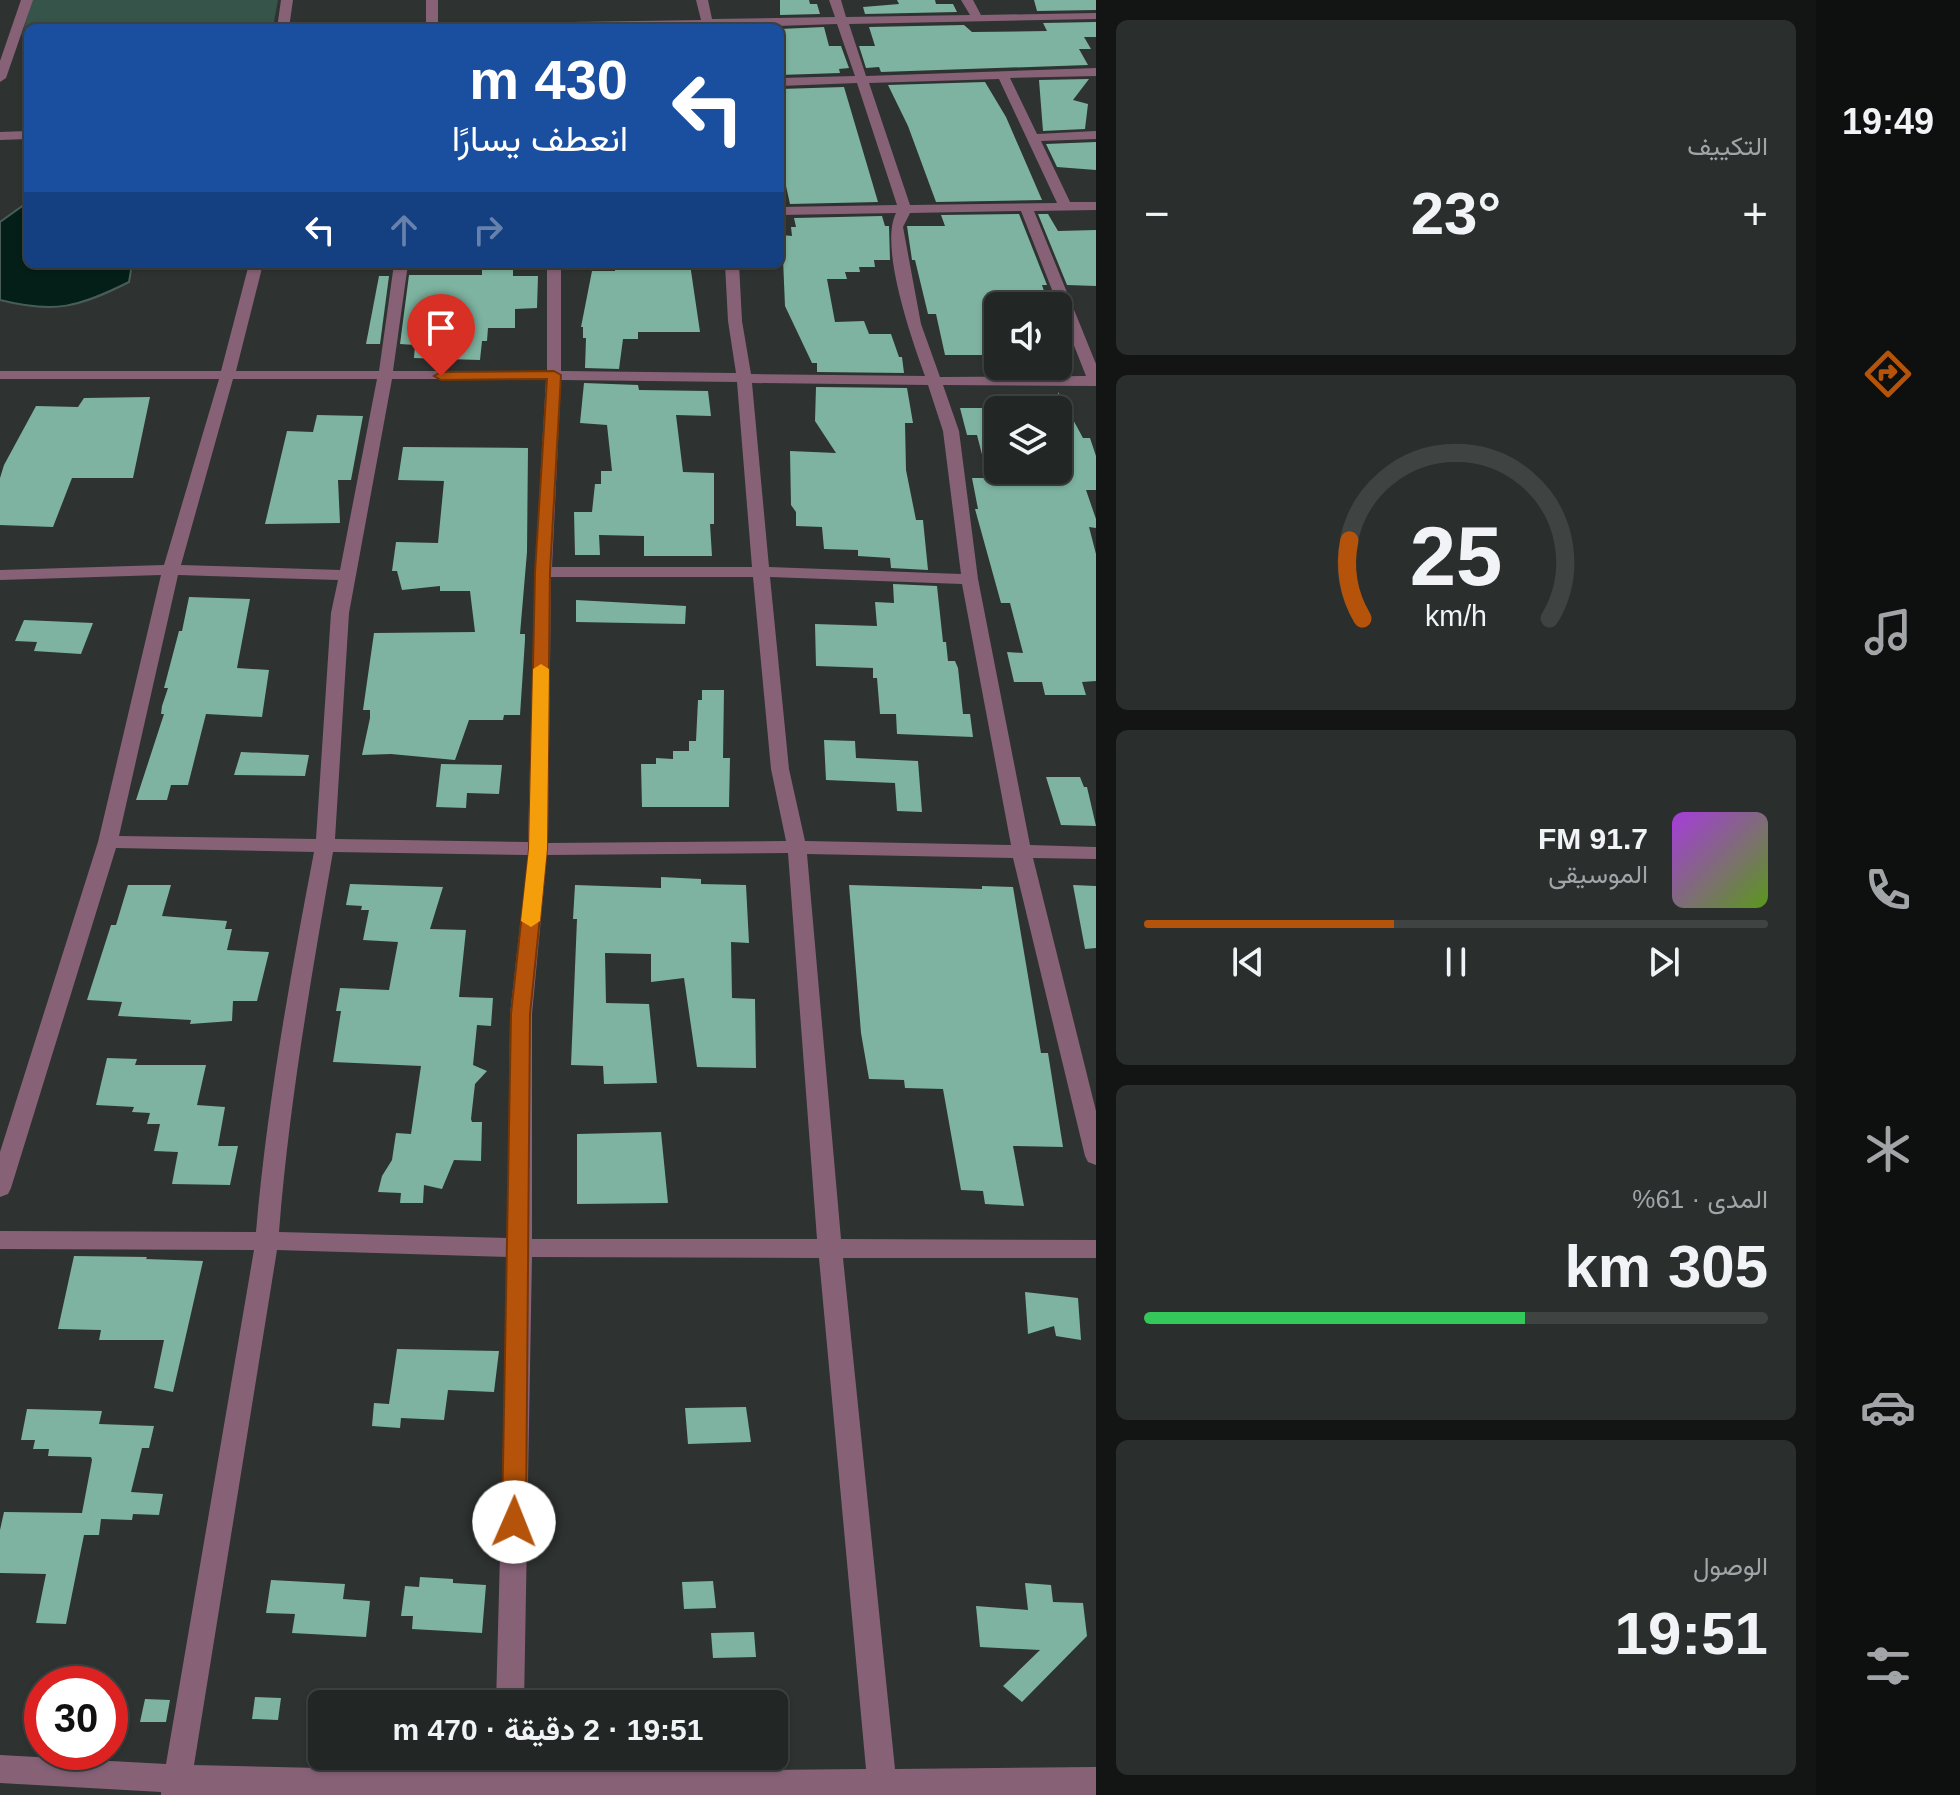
<!DOCTYPE html>
<html lang="ar">
<head>
<meta charset="utf-8">
<style>
	:root { --surface:#222625; --page:#2a2e2d; --text:#f1f3f6; --muted:#a2a5a7; --line:#3f4342; --accent:#b45309 }
	body { margin:0; font-family:Helvetica,Vazirmatn,sans-serif; background:var(--page); color:var(--text); direction:rtl; height:100vh; display:flex; flex-direction:column; font-size:30px; white-space:nowrap }
	* { box-sizing:border-box; margin:0 }
	p { font-size:26px; color:var(--muted) }
	.icon { flex:none; width:44px; height:44px; fill:none; stroke:currentColor; stroke-width:2; stroke-linecap:round; stroke-linejoin:round }
	.map { position:relative; flex:1; overflow:hidden; direction:ltr }
	.drawer { display:flex; flex-direction:column; gap:20px; padding:20px; background:#131514; width:720px }
	.drawer>* { flex:none }
	.top-card { position:absolute; left:24px; top:24px; width:760px; height:244px; border-radius:12px; box-shadow:0 2px 6px #0004,0 0 0 2px var(--line); direction:rtl; background:#1a4fa0; color:#fff; overflow:hidden }
	.buttons { position:absolute; left:984px; top:292px; display:grid; gap:16px }
	.buttons a { display:grid; place-items:center; width:88px; height:88px; border-radius:12px; background:var(--surface); box-shadow:0 2px 6px #0004,0 0 0 2px var(--line); font-size:40px }
	.speed { position:absolute; left:24px; top:1666px; display:flex; gap:16px; font-size:40px; font-weight:700; text-align:center }
	.speed>* { display:grid; place-content:center; width:104px; height:104px; border-radius:50%; background:var(--surface); box-shadow:0 2px 6px #0004,0 0 0 2px var(--line); line-height:1 }
	.speed .limit { border:12px solid #d22; background:#fff; color:#111 }
	.pin { position:absolute; display:grid; place-items:center; width:68px; height:68px; color:#fff; margin:-82px -34px; border-radius:50% 50% 50% 0; rotate:-45deg; box-shadow:0 0 8px #0007 }
	.pin .icon { rotate:45deg }
	.me { position:absolute; width:88px; margin:-44px; rotate:1deg; stroke-linejoin:round; filter:drop-shadow(0 0 6px #0008) }
	.turn { display:flex; align-items:center; gap:28px; height:168px; padding:0 24px; font-size:36px }
	.turn .icon { width:104px; height:104px; stroke-width:2.5 }
	.turn b { display:block; font-size:56px; line-height:68px }
	.lanes { display:flex; align-items:center; height:76px; padding:0 24px; background:#0003; justify-content:center; gap:40px; direction:ltr }
	.lanes .off { opacity:.35 }
	.big { font-size:60px; font-weight:700; line-height:1.1 }
	.drawer .tile { flex:1; display:flex; flex-direction:column; justify-content:center; gap:12px; min-width:0; padding:0 28px; border-radius:12px; background:var(--page) }
	.drawer .dial { align-items:center; gap:0 }
	.dial svg { height:208px; overflow:visible; fill:none; stroke:var(--line); stroke-width:7; stroke-linecap:round; text-anchor:middle }
	.dial text { fill:var(--text); stroke:none }
	.song { display:flex; align-items:center; gap:24px }
	.cover { width:96px; height:96px; border-radius:12px; background:linear-gradient(135deg,hsl(280 70% 55%),hsl(90 70% 35%)) }
	.played { height:8px; border-radius:4px; background:linear-gradient(90deg,var(--accent) 40%,var(--line) 40%) }
	.keys { display:flex; justify-content:space-around; direction:ltr }
	.heat { display:flex; justify-content:space-between; align-items:center; font-size:44px; direction:ltr }
	.charge { height:12px; border-radius:6px; background:linear-gradient(90deg,#34c759 61%,var(--line) 0) }
	.trip { position:absolute; left:308px; top:1690px; width:480px; height:80px; border-radius:12px; background:var(--surface); box-shadow:0 2px 6px #0004,0 0 0 2px var(--line); font-weight:700; line-height:80px; text-align:center; direction:rtl }
	main { display:flex; flex:1; min-height:0 }
	.tabs { display:flex; flex-direction:column; width:144px; justify-content:space-around; align-items:center; background:#0e0f0f; color:var(--muted) }
	.tabs .icon { width:56px; height:56px }
	.tabs .selected { color:var(--accent) }
	.tabs b { font-size:36px; color:var(--text) }
	.map>svg:first-child { display:block }
</style>
</head>
<body>
<main>
<nav class="tabs">
<b>19:49</b>
<svg class="icon selected" aria-label="directions" viewBox="0 0 24 24"><path d="M12 3l9 9-9 9-9-9zM9 14v-3h6M13 9l2 2-2 2"/></svg>
<svg class="icon" aria-label="music" viewBox="0 0 24 24"><path d="M9 18V5l10-2v13"/><circle cx="6" cy="18" r="3"/><circle cx="16" cy="16" r="3"/></svg>
<svg class="icon" aria-label="phone" viewBox="0 0 24 24"><path d="M5 4h4l2 5-3 2q2 4 5 5l2-3 5 2v4C11 20 4 13 5 4z"/></svg>
<svg class="icon" aria-label="climate" viewBox="0 0 24 24"><path d="M12 3v18M4 7l16 10M4 17L20 7"/></svg>
<svg class="icon" aria-label="car" viewBox="0 0 24 24"><path d="M5 17H2v-5l4-1 3-4h7l3 4 3 1v5h-3M9 17h6M6 11h13"/><circle cx="7" cy="17" r="2"/><circle cx="17" cy="17" r="2"/></svg>
<svg class="icon" aria-label="filters" viewBox="0 0 24 24"><path d="M4 7h16M4 17h16"/><circle cx="9" cy="7" r="2"/><circle cx="15" cy="17" r="2"/></svg>
</nav>
<section class="drawer">
<div class="tile"><p>التكييف</p>
<div class="heat"><a>−</a><b class="big">23°</b><a>+</a></div>
</div>
<div class="tile dial"><svg viewBox="0 0 100 80">
<path d="M14 69A42 42 0 1 1 86 69"/>
<path d="M14 69A42 42 0 0 1 9 39" stroke="#b45309"/>
<text x="50" y="56" font-size="32" font-weight="700">25</text>
<text x="50" y="72" font-size="11">km/h</text>
</svg></div>
<div class="tile">
<div class="song"><i class="cover"></i><div><b>91.7 FM</b><p>الموسيقى</p></div></div>
<div class="played"></div>
<div class="keys"><svg class="icon" aria-label="previous" viewBox="0 0 24 24"><path d="M18 5L8 12l10 7zM5 5v14"/></svg><svg class="icon" aria-label="pause" viewBox="0 0 24 24"><path d="M8 5v14M16 5v14"/></svg><svg class="icon" aria-label="next" viewBox="0 0 24 24"><path d="M6 5l10 7-10 7zM19 5v14"/></svg></div>
</div>
<div class="tile"><p>المدى · 61%</p><b class="big">305 km</b><div class="charge"></div></div>
<div class="tile"><p>الوصول</p><b class="big">19:51</b></div>
</section>
<div class="map">
<svg width="1096" height="1795" viewBox="0 0 1096 1795">
	<rect width="100%" height="100%" fill="#2e3231"/>
	<!-- green -->
	<path fill="#365449" d="M32,0h246l-5,27 -245,1v6l-6,1z"/>
	<!-- water -->
	<path fill="#031f17" stroke="#495d58" stroke-width="2" d="M28,202v62h104l-3,18c-50,25 -74,32 -129,18v-78z"/>
	<!-- building -->
	<g fill="#7db3a0">
		<path d="M780,0h29l1,4h7l3,10 -40,1z"/>
		<path d="M897,0h38l1,4h17l4,8 -92,2 -2,-7 36,-3z"/>
		<path d="M1034,0h62v10l-59,1z"/>
		<path d="M1096,22v15h-12l7,12h-12l9,16 -207,7 -2,-5 -13,1 -7,-22h16l-6,-19 95,-2 8,7 75,-1 -4,-8z"/>
		<path d="M824,27l5,19h12l8,22 -10,1 1,4 -60,2v-46z"/>
		<path d="M1089,79l-16,21 15,4 -3,25 -42,2 -4,-51z"/>
		<path d="M985,82l21,35 36,83 -106,2 -28,-76 -20,-41z"/>
		<path d="M844,87l34,115 -88,2 -6,-27h-4v-88z"/>
		<path d="M1096,142v28l-39,-3 -11,-23z"/>
		<path d="M1019,214l28,71h-5l5,15h-49v55h-53l-9,-41h-8l-13,-54h-3l-5,-34h38l-4,-11z"/>
		<path d="M1038,214h10l10,17 38,-1v56l-29,-1z"/>
		<path d="M882,216l3,10h4l1,34h-16l1,7h-16l1,5h-15l2,7h-20l8,43 29,-1 5,13h22l8,23h3l2,16 -87,-1v-9h-5l-27,-57 -3,-71 10,1 -1,-9h5l-2,-9z"/>
		<path d="M690,264l10,68h-62v7h-15l-4,30 -34,-1 1,-30h-3v-11h-2l11,-56h23v-5z"/>
		<path d="M482,270h31v6h25l-1,32 -22,1v19h-27l-1,13h-5l-2,19 -66,-2 1,-13 -15,-1 9,-69h73z"/>
		<path d="M379,276h10l-9,68h-14z"/>
		<path d="M584,383l54,2 1,5 69,1 3,25 -35,-1 7,57 31,1v51h-4l2,32h-68v-20l-45,-1 1,20h-25l-1,-43h18l3,-28h6v-13h11l-5,-46 -27,-2z"/>
		<path d="M816,387l91,1 6,35h-8l1,47 10,50h7l5,50 -37,-2 -1,-10 -32,-2v-6l-34,-1 -2,-22 -26,-1v-14l-5,-7 -1,-54 46,2 -21,-32z"/>
		<path d="M1058,392l25,46h7l6,18v34h-10l10,29v9l-7,-1 7,27v127l-14,1 4,13h-41l-3,-13h-28l-7,-30 16,1 -13,-50h-9l-26,-94h3l-6,-31h16l-11,-43h-10l-7,-27h38v62h60z"/>
		<path d="M150,397l-17,81h-61l-19,49 -53,-2v-47l4,-13 32,-59 42,1 6,-9z"/>
		<path d="M317,415l46,1 -12,64h-13l2,43 -75,1 22,-93 26,1z"/>
		<path d="M403,447l125,1 -1,104 -7,82h5v6l-5,75h-16l-1,5h-34l-14,40 -64,-6 -29,1 8,-37v-8h-7l11,-77 101,-1 -5,-41h-30v-5l-38,4 -5,-19h-5l4,-29 42,1 6,-62 -46,-1z"/>
		<path d="M893,584l44,2 6,56h3l2,19h7l3,7 5,46h7l3,23 -76,-3 -1,-20h-16l-3,-36h-4v-10l-57,-2 -1,-42 62,2 -2,-24 19,1z"/>
		<path d="M189,597l61,2 -13,69 32,2 -7,47 -56,-3 -18,71h-17l-4,15h-31l28,-86h-3l1,-8 6,-18h-4l15,-57h3z"/>
		<path d="M576,600l110,6 -1,18 -109,-2z"/>
		<path d="M24,620l69,3 -12,31 -47,-3 3,-9 -22,-1z"/>
		<path d="M702,690h22l-1,68h7l-1,49h-87l-1,-43h15v-6l17,1v-8h16v-10h7l2,-41h4z"/>
		<path d="M824,740l31,1 1,17 62,3 4,51 -25,-1 -2,-28 -69,-3z"/>
		<path d="M241,752l68,3 -4,21 -71,-1z"/>
		<path d="M441,764l61,1 -3,29 -32,-1 -1,15 -30,-1z"/>
		<path d="M1046,777h34l4,10h3l9,39 -35,-1z"/>
		<path d="M661,877l40,2v5l45,1 3,58 -18,-1 1,56 23,1 1,69 -59,-1 -13,-89 -33,4v-28l-46,-1 1,50 43,1 8,79 -53,1 -1,-18 -32,-1 6,-146h-4l2,-34 86,3z"/>
		<path d="M350,884l93,3 -13,42 36,1 -7,67 34,1 -2,28 -14,-1 -4,40 14,6 -12,13 -4,35 1,3h10l-1,39 -27,-1 -12,29 -18,-4 -1,18h-23l1,-10 -23,-1 4,-16 10,-16 4,-27 15,1 10,-68 -88,-4 8,-51h-5l4,-23 49,2 9,-48 -35,-2 6,-30h-8l1,-4 -16,-1z"/>
		<path d="M128,885h43l-9,31 65,5 -2,8h7l-5,21 42,2 -12,49h-24l-1,20 -42,3 1,-4 -73,-4 4,-14 -35,-2 24,-75h5z"/>
		<path d="M849,885l133,4v-3l31,1 28,166h7l15,94 -50,-1 11,60 -39,-2 -2,-13 -22,-1 -18,-101 -38,-1 -1,-8 -35,-1 -8,-46z"/>
		<path d="M1073,885l23,1v62l-11,1z"/>
		<path d="M107,1058l30,1 -2,6h71l-9,40 28,2 -7,39h20l-8,39 -58,-1 6,-32 -24,-1 6,-27h-13l3,-11 -18,-1 2,-5 -38,-2z"/>
		<path d="M661,1132l7,71 -91,1v-70z"/>
		<path d="M74,1256l73,1 -1,2 57,2 -30,131 -19,-4 10,-48h-65l2,-10 -43,-1z"/>
		<path d="M1025,1292l53,6 3,42 -25,-4 -2,-10 -26,8z"/>
		<path d="M397,1349l102,2 -5,41 -46,-2 -4,30 -43,-2 -1,10 -28,-2 2,-23 15,1z"/>
		<path d="M746,1407l5,35 -63,2 -3,-36z"/>
		<path d="M27,1409l75,2 -3,13 55,2 -5,22h-7l-11,44 32,2 -4,21 -26,-1 -1,6 -31,-1 -2,16h-15l-18,89 -30,-1 10,-49 -46,-1v-43l4,-18 78,1 10,-53 -1,-3 -43,-1 1,-7h-16l2,-9h-14z"/>
		<path d="M420,1577l33,2v4l33,2 -4,48 -70,-4 1,-13h-12l4,-30 14,1z"/>
		<path d="M271,1580l74,4 -2,15 27,2 -4,36 -74,-4 3,-19 -29,-1z"/>
		<path d="M713,1581l3,27 -32,1 -2,-27z"/>
		<path d="M1025,1583l26,2 2,17 30,1 4,33 -65,66 -19,-16 37,-36 -60,-3 -4,-41 52,4z"/>
		<path d="M754,1632l2,25 -43,1 -2,-25z"/>
		<path d="M255,1697l26,1 -3,22 -26,-1z"/>
		<path d="M145,1699l25,1 -4,22h-26z"/>
	</g>
	<g fill="none" stroke-linecap="round" stroke-linejoin="round">
		<!-- minor -->
		<g fill="#876277" fill-rule="evenodd">
			<path d="M21,0h12l-27,78 -6,4v-21z"/>
			<path d="M281,0h12l-4,28h-12z"/>
			<path d="M426,0h12v24l263,-4 -5,-20h12l4,19 123,-2 -6,-17h12l5,17 124,-2 -9,-15h12l8,15 115,-2v6l-247,5 17,52 230,-8v8l-86,2 27,56 59,-3v8l-55,2 29,61h26v8l-62,1 62,153v22l-153,-1 16,46 19,148 52,266 66,2v12l-63,-1 63,253v54l-8,-3 -3,-6 -72,-298 -206,-4 34,385 255,1v18h-253l52,511 201,-2v28h-935v-3l-161,-9v-28l166,9 88,-514 -254,-1v-18l256,1c11,-128 34,-254 58,-380l-198,-4 -105,340 -3,6 -8,3v-45l98,-310 63,-267 -161,5v-10l164,-5 55,-186h-219v-8h221l28,-107h14l-27,107h143l15,-107h14l-15,107h154v-107h14v107l175,2 -8,-52 -3,-57h14l3,57 9,53 174,2c-13,-36 -46,-129 -29,-163l-116,2v-8l117,-2 -40,-122 -77,3v-8l75,-2 -18,-52 -122,4h-296l7,-3zM999,79l58,124 -147,2 -41,-122zM1021,211l65,165 -146,1 -19,-53 -18,-97 7,-14zM233,379h144l-37,191 -159,-5zM392,379h154l-11,193 -7,270 -193,-3 14,-226zM561,380l176,2 15,185h-200zM752,383l176,2 15,46 18,143 -192,-7zM178,575l160,5 -7,33 -15,226 -197,-3zM551,577h202l18,192 15,72 -238,2zM770,577l192,7 49,261 -206,-4 -16,-72zM333,852l195,3 -18,159 -2,224 -229,-6c10,-128 32,-254 54,-380zM788,853l29,386h-285v-225l15,-159zM277,1250l231,7 -12,447h28l8,-447 287,1 47,511 -343,3v-16h-28l-1,16 -300,-7z"/>
			<path d="M28,131v8l-28,1v-8z"/>
		</g>
	</g>
	<!-- route -->
	<path fill="#b45309" stroke="#753606" stroke-width="2" d="M554,371l7,4 -11,197 -3,277 -17,165 -4,508 -4,7 -8,3 -9,-3 -3,-7 9,-508 18,-165 6,-277 12,-193 -106,1 -7,-4 7,-4z"/>
	<!-- slow -->
	<path fill="#f59e0b" d="M541,664l8,5 -2,180 -7,72 -9,6 -10,-6 8,-72 4,-180z"/>
</svg>
<div class="buttons">
<a><svg class="icon" aria-label="sound" viewBox="0 0 24 24"><path d="M4 9h4l5-4v14l-5-4H4zM17 9q2 3 0 6"/></svg></a>
<a><svg class="icon" aria-label="layers" viewBox="0 0 24 24"><path d="M12 4l9 5-9 5-9-5zM3 14l9 5 9-5"/></svg></a>
</div>
<div class="speed"><div class="limit">30</div></div>
<div class="pin" style="left:441px;top:376px;background:#d93025"><svg class="icon" aria-label="arrive" viewBox="0 0 24 24"><path d="M6 21V4h12l-3 4 3 4H6"/></svg></div>
<svg class="me" style="left:514px;top:1522px" viewBox="-20 -20 40 40"><circle r="19" fill="#fff"/><path d="M0-13L10 11 0 6-10 11z" fill="#b45309"/></svg>
<div class="trip">19:51 · 2 دقيقة · 470 m</div>
<div class="top-card">
<div class="turn"><svg class="icon" aria-label="left" viewBox="0 0 24 24"><path d="M17 20v-9H6M10 6l-5 5 5 5"/></svg><div><b>430 m</b>انعطف يسارًا</div></div>
<div class="lanes"><svg class="icon" aria-label="left" viewBox="0 0 24 24"><path d="M17 20v-9H6M10 6l-5 5 5 5"/></svg><svg class="icon off" aria-label="ahead" viewBox="0 0 24 24"><path d="M12 20V5M6 11l6-6 6 6"/></svg><svg class="icon off" aria-label="right" viewBox="0 0 24 24"><path d="M7 20v-9h11M14 6l5 5-5 5"/></svg></div>
</div>
</div>
</main>
</body>
</html>
